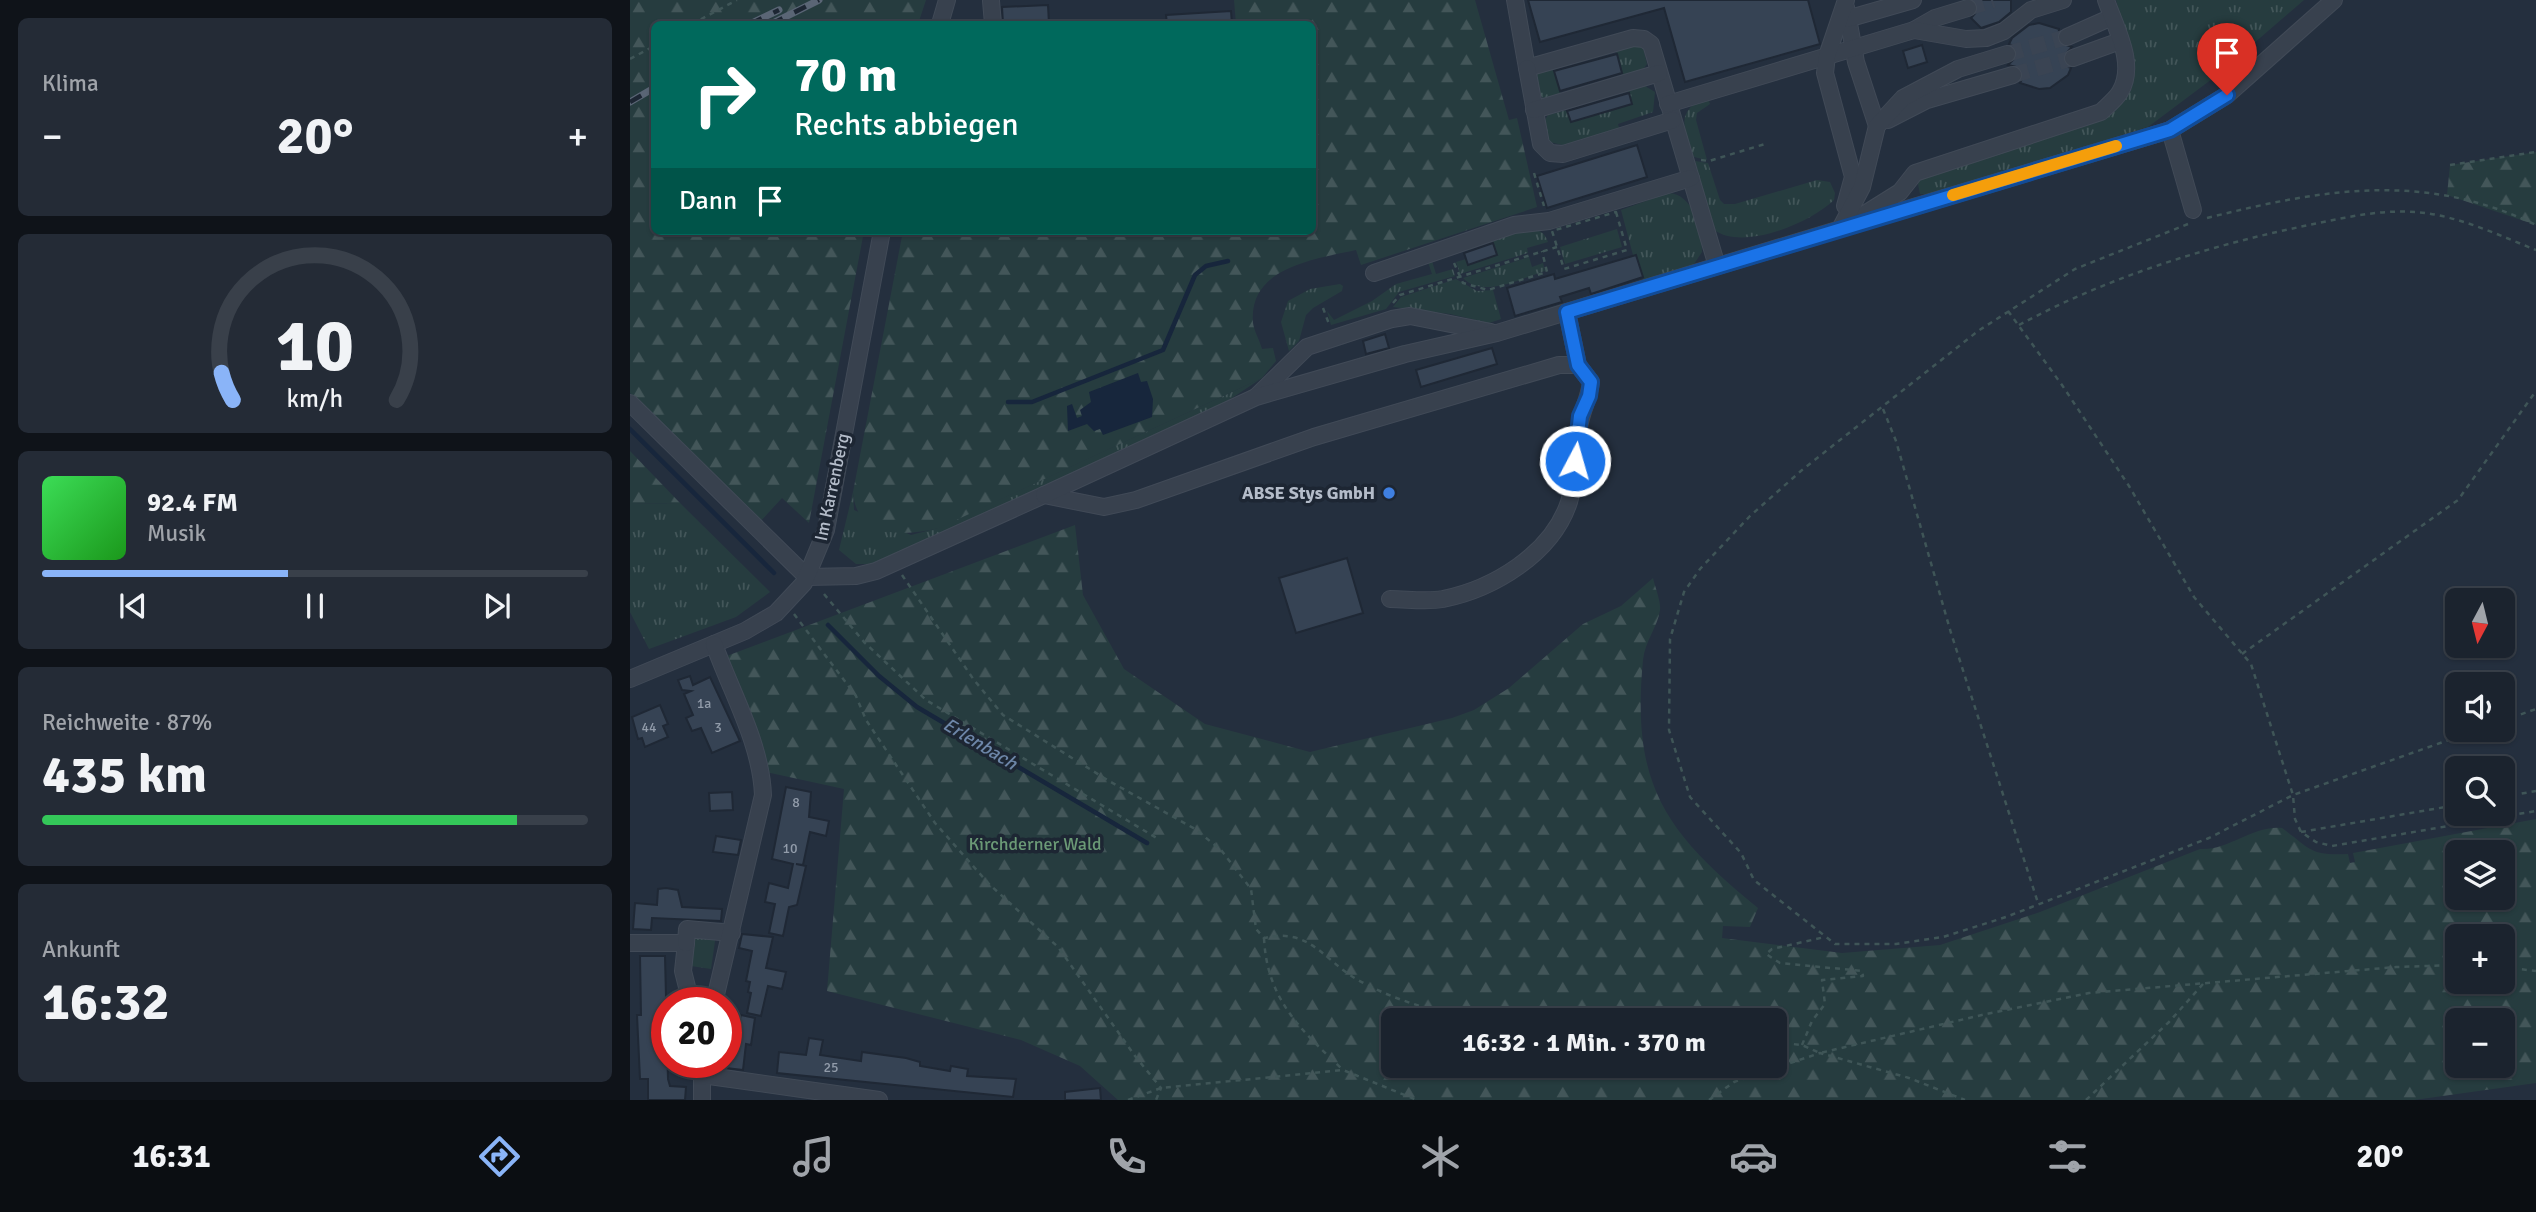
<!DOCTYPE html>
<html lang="de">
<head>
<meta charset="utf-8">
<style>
	:root { --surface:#1b232e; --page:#242b36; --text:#f1f3f6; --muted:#a0a4aa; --line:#39404a; --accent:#8ab4f8 }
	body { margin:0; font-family:Signika,sans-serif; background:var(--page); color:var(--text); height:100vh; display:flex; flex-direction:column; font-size:26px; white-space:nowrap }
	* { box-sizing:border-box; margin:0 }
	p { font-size:23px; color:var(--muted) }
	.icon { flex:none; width:38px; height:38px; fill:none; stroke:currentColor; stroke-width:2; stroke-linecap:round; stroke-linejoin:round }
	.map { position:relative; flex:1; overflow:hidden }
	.drawer { display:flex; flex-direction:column; gap:18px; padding:18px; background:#0f1319; width:630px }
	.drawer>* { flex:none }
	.banner { position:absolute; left:21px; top:21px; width:665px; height:214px; border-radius:10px; box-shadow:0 2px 5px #0004,0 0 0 2px var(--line); background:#00695c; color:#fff; overflow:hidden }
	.needle { width:46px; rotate:187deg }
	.controls { position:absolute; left:1815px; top:588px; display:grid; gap:14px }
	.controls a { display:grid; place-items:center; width:70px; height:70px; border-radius:10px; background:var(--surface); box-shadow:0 2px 5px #0004,0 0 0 2px var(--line); font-size:35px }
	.speed { position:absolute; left:21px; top:987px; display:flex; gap:14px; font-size:35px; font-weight:700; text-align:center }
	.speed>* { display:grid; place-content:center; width:91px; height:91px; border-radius:50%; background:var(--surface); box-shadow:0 2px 5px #0004,0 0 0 2px var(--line); line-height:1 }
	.speed .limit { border:10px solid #d22; background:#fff; color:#111 }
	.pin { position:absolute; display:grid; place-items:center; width:60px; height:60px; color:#fff; margin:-72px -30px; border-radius:50% 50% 50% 0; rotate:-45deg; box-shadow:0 0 7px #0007 }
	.pin .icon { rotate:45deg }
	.me { position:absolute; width:77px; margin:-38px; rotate:6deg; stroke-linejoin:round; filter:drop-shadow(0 0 5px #0008) }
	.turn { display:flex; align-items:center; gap:24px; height:147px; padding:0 28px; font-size:32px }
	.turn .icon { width:91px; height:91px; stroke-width:2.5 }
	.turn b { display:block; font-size:49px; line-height:60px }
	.then { display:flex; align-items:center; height:66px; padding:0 28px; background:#0003; gap:14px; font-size:26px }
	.big { font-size:52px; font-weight:800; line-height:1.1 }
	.drawer .widget { flex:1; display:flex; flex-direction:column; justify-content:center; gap:10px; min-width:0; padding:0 24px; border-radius:10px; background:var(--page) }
	.drawer .dial { align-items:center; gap:0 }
	.dial svg { height:182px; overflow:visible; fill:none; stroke:var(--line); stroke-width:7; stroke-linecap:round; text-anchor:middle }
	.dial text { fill:var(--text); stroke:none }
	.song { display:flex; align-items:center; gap:21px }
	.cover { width:84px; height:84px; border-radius:10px; background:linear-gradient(135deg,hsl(130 70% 55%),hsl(120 70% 35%)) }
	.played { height:7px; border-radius:4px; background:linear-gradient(90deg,var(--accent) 45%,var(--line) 45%) }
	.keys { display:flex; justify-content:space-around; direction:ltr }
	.heat { display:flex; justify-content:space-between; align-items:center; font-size:38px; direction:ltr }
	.charge { height:10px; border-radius:5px; background:linear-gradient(90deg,#34c759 87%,var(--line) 0) }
	.trip { position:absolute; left:751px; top:1008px; width:406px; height:70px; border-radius:10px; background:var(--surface); box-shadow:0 2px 5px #0004,0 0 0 2px var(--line); font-weight:800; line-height:70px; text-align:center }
	.dock { display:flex; height:112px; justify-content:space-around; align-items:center; background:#0b0e12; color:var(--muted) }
	.dock .icon { width:49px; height:49px }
	.dock .current { color:var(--accent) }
	.dock b { font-size:32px; color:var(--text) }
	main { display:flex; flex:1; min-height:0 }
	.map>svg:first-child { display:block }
</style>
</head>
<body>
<main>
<section class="drawer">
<div class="widget"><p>Klima</p>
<div class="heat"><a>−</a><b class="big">20°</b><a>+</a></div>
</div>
<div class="widget dial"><svg viewBox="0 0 100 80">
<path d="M14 69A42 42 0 1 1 86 69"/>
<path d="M14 69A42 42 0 0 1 9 57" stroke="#8ab4f8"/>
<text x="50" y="56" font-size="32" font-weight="700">10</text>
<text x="50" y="72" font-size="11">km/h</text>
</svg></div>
<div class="widget">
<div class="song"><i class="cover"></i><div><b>92.4 FM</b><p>Musik</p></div></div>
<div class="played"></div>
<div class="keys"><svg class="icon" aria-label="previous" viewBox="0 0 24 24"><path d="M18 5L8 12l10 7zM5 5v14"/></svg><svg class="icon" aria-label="pause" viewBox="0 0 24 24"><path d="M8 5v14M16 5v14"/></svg><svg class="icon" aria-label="next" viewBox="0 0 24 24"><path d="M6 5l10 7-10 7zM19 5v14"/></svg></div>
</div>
<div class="widget"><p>Reichweite · 87%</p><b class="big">435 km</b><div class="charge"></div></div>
<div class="widget"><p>Ankunft</p><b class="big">16:32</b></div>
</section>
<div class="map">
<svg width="1906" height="1100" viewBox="0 0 1906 1100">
	<defs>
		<pattern id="grass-tufts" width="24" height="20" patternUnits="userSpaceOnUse" patternTransform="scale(1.75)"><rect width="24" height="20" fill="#263c3f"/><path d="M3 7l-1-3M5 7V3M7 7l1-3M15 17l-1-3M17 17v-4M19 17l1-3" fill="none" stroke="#435659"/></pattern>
		<pattern id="forest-firs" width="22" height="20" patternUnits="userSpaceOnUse" patternTransform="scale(1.75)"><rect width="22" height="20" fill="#263c3f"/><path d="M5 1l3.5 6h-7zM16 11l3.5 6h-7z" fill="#435659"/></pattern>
	</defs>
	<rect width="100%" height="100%" fill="#242f3e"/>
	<!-- grass -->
	<g fill="url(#grass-tufts)">
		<path d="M1486,0h188l-88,76 -68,51 -216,67h-12l-2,-10 2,-5 167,-55 41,-33 7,-28z"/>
		<path d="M1008,44l5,3 4,17 -5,7 -19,6 -7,-27z"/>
		<path d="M923,68l8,27 -18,3 -4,-4 -2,-22z"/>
		<path d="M1015,86l10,6 -2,20 -35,12 1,4 -56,17 -14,-3 -6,-19 5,-8 19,-5 4,12 61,-18 -4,-13z"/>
		<path d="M1077,95l3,9 -13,9 -1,7 11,40 -13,-3c-10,-29 -20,-44 13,-62z"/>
		<path d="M1065,161l13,2 12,37 4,4h11l82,-24 13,2 5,11 -1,7c-24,23 -90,51 -120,30z"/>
		<path d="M1038,193c25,0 34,37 34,59l-8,12 -50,16 -8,-25h-3l-12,-45z"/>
		<path d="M897,229c11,0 17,2 21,13l-21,6 1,5 -68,21 -4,-12 10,-3 2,5 28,-8 -4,-17z"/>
		<path d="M987,229l5,18 -57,17 -5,-17z"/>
		<path d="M899,257l3,10 11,-4 2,8c-23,7 -62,28 -82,7z"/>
		<path d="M802,261l4,13 17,-5 2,7 -56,16 -13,17 -55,16 -4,-14 7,9 38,-19 24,-17 36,-10 -4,-12z"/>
		<path d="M826,279l21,12 16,-1 8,29 -12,4 -39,-9 -57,-7 8,-10z"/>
		<path d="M710,284l3,2 -1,5 -29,17 -7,7 -7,26 -10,10 -8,-29 7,-21 22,-12z"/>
		<path d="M632,378l-39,26 -348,160h-19l-17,-14 14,-58 1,18 57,25 27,-7z"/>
		<path d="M50,503l90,89 -34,25 -87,32 -19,-37v-108z"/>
		<path d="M65,936l18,2 2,3 -4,28 -20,-3z"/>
	</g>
	<!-- forest -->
	<g fill="url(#forest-firs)" fill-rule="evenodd">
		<path d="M0,0h296l-8,24h-264v207h210l-55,292 -27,-25 -24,26 -128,-131z"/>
		<path d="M604,0h241l34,120 8,-2 20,89 -176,58 -5,-15c-40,9 -108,17 -103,73 1,8 7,18 9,26l11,-1 3,13 -14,17 -323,150c-36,9 -83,10 -86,-36l50,-261h409v-207h-76z"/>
		<path d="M1906,152v73l-89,-30 3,-30z"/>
		<path d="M0,451l50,52 -50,1z"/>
		<path d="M445,525l8,70 41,74 81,55 105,28 142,-34 22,-8 35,-22 74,-64 38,-18 32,-28c2,9 8,23 7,32 -2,16 -15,31 -17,50 -12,125 22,172 115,248l-8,19 -27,-1 -1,12 120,15 98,-8 100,-33 160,-63c28,2 53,-24 82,-21 28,20 27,28 66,26l2,9 5,-1 -2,-9 183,-34v264l-122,17h-1296l-38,-34 -59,-26 -194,-49 17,-202 -78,-17 -42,-115zM1827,852h45v46h-45zM1827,936h45v46h-45zM763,1020h381v46h-381zM1827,1020h45v46h-45z"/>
	</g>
	<!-- water -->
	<path fill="#17263c" d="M508,373l3,9 6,-1 6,18 -1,18 -49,18 -3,-6 -6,2 -7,-7 -19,7 -1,-25 5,-2 5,14 5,-2 -2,-6 11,-8 -2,-10z"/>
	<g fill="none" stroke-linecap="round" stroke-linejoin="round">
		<!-- stream -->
		<g stroke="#17263c" stroke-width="4.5">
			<path d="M378,402h24l131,-52 32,-75 11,-9 22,-5"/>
			<path d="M0,429l144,144"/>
			<path d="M198,625l51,51 38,31 230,136"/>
		</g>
	</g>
	<!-- building -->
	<g fill="#364354" stroke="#1f2835" stroke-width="2">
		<path d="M898,0h280l12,44 -135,38 -21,-74 -124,34z"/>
		<path d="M1345,0h36v12l-12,10 -18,6 -10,-10 7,-8z"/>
		<path d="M418,5l1,19h-46l-1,-17z"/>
		<path d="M601,11l1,13h-65l-1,-9z"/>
		<path d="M1409,23l20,6 -1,13 14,5 -9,10 3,9 5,2 -3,7 -18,13 -11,1 -19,-6 3,-6 -2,-9 -13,-3 9,-9 -2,-9 -6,-3 3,-6 17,-13z"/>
		<path d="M1292,45l5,17 -19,6 -5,-17z"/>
		<path d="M987,54l5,19 -62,18 -6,-20z"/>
		<path d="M999,93l3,11 -61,18 -4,-11z"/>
		<path d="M1007,145l10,32 -100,31 -10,-32z"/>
		<path d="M863,243l4,12 -29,10 -4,-12z"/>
		<path d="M1006,255l7,22 -52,17 -2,-6 -29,9 2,5 -47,14 -8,-28 47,-14 1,5z"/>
		<path d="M755,334l4,14 -23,6 -3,-13z"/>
		<path d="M862,348l5,16 -76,23 -5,-17z"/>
		<path d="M717,558l16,55 -67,20 -17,-55z"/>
		<path d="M60,676l3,9 17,-8 30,64 -28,12 -11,-25 -9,3 -6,-13 7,-3 -9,-21 7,-3 -9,-1 -4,-10z"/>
		<path d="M30,705l8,19 -5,2 5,11 -23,10 -3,-9 -4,1 -6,-22z"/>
		<path d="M156,787l25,5 -2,25 20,4 -3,15 -16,-4 -7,33 -7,-1 10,2 -9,39 -8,2 -6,29 -14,-3 6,-29 -10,-2 4,-19 19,5 5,-24 -21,-5z"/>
		<path d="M102,792l1,18 -23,1 -1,-18z"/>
		<path d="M86,836l25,4 -3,15 -25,-3z"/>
		<path d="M36,888l12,2 4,17 40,2 -1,12 -69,-3 -1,12 -18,-1 2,-26 22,2 1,-16z"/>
		<path d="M112,934l31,3 -7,31 20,4 -4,17 -14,-3 -7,30 -14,-3 4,-20 -3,-1 2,-10 -4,-1 6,-30 -13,-3z"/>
		<path d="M10,956h25l3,123 2,7 16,1 -1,13h-37v-21h-8l-3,-64h4z"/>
		<path d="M111,1015l14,3 -4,27 -5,-1 -3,26 -17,-2v-52l14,3z"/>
		<path d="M179,1038l14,2 -3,15 41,6 1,-9 44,6 14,4v4l30,5 1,-5 17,3 -1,7 49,3 -3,18 -236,-24 2,-21 27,3z"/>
		<path d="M470,1088l1,12h-36v-8z"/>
	</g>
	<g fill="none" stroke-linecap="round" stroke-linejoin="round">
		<!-- minor-tunnel -->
		<g stroke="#3a4453" stroke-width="16" stroke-dasharray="16 8" stroke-linecap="butt">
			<path d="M1338,8l25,-8"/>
			<path d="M1377,54l60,-17"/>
			<path d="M1383,75l60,-17"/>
		</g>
		<defs>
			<g id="minor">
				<path d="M885,0l12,68 106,-30 11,1 7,5 66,222"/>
				<path d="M361,1l2,23"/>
				<path d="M1216,7l10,55 21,64"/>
				<path d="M1217,19l66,-19"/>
				<path d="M310,24l7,-24"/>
				<path d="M1284,30l21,-12 33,-10"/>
				<path d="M1437,37l45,-20"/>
				<path d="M1443,58l47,-17"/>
				<path d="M897,68l14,76 9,9 13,1 110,-34"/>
				<path d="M1038,104l246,-74 52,9 20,-1 18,-7 27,-21 32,-10"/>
				<path d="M904,110l125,-37"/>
				<path d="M1258,120l39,-20 86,-25"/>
				<path d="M1540,130l23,80"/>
				<path d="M1215,206l8,-29 -28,-104 2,-17 19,-56"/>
				<path d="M1230,217l40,-25 15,-19 186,-61c6,-6 15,-13 19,-20 17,-28 -5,-65 -14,-92"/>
				<path d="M1210,229l330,-99 57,-35 107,-95"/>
				<path d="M744,273l140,-48 35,-4 142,-43"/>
				<path d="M937,312l11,53"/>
				<path d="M627,396l50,-49 85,-28 18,-3 81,16"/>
				<path d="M0,403l177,174 49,-1 20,-5 168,-76 60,12 32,-7 178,-63 245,-72h19l13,17c-2,17 -10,30 -12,46 -4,25 -3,50 -10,74 -17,52 -76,87 -126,97 -17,3 -36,0 -53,0"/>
				<path d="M414,495l212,-98 149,-43 92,-21 343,-104 22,-42 15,-61 26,-28 55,-29 49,-15"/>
				<path d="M0,679l115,-48 31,-18 28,-30 22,-53 56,-299"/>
				<path d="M0,943h56l-3,28 8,32"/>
				<path d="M56,943l1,-14 45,4"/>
				<path d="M84,1003l49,-208c-2,-52 -32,-103 -49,-151"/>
				<path d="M72,1075l177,25"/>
				<path d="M72,1100v-38"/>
			</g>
		</defs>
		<!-- minor casing -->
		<use href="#minor" stroke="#414a57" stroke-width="18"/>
		<!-- path -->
		<g stroke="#3f5557" stroke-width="2.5" stroke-dasharray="5 5" stroke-linecap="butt">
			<path d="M62,24l45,-24"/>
			<path d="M0,59l24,-13"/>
			<path d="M1071,160l8,1 56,-17"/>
			<path d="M1820,165l86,-13"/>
			<path d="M904,173l10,33"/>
			<path d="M986,212l11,38 -63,19 -12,-38z"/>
			<path d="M1577,218c116,-29 217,-47 329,7"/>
			<path d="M1558,224l-113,45 -97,62 -176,139 -52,46 -50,53 -16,23 -14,47 -1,91 21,67 51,56 13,27 81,64h61l47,-7 63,-20 203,-79 84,-43 184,-65"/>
			<path d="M824,263l9,20 25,7 59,-18 -5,-21"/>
			<path d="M763,303l7,-8 157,-48"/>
			<path d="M693,308l6,16"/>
			<path d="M1378,311l54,74 67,101 65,111 57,67 42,131 2,24 6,13 15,10 16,4 204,-35"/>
			<path d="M1389,325c89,-48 192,-80 290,-100 38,-8 77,-17 116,-12 38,5 76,23 111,37"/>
			<path d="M1253,409l13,32 55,192 87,270"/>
			<path d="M272,575l72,105 29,35 106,66 86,48 26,21 30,39 5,40 8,9c46,-11 59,22 94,42 37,21 81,33 123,40"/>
			<path d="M194,594l40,48 62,58 234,140"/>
			<path d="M164,614l62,82 10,24 69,103 54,61 69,63 77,109 26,32 -5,12"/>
			<path d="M1612,654l216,-154 78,-109"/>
			<path d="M1872,721l34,-12"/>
			<path d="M1872,797l34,-6"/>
			<path d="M1671,832l156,-27"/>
			<path d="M634,938c3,62 37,92 79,132"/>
			<path d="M1872,967l34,4"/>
			<path d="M1144,1042l28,3 18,8 166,-39 103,-21 307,-26 61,-2"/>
			<path d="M1172,1045l10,-24 13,-17 -3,-24 41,-4 -1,-5 -82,-8 -14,-9 6,-5 53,-12"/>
			<path d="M498,1100l33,-12 182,-18 74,30"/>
			<path d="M1079,1100l25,-18 86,-29 89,25 56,22"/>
			<path d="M1456,1100l83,-78 34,-38"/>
		</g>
		<!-- minor -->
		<use href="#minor" stroke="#38414e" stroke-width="16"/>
		<defs>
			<g id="rail">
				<path d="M120,24l29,-14"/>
				<path d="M141,24l48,-24"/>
				<path d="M0,102l24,-14"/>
			</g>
		</defs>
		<!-- rail casing -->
		<use href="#rail" stroke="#5a6575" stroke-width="7"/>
		<!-- rail -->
		<use href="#rail" stroke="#1d2633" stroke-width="4.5" stroke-dasharray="13" stroke-linecap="butt"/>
	</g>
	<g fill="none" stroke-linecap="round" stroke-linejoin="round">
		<defs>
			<path id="route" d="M945,461l5,-45 9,-20 2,-14 -13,-17 -11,-53 603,-182 57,-35"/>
		</defs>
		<!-- route casing -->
		<use href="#route" stroke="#114b97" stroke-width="18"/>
		<!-- route -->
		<use href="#route" stroke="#1a73e8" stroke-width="12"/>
		<!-- slow -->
		<path stroke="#f59e0b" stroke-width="12" d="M1323,195l163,-49"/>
	</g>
	<!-- markers -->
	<circle fill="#3f7fe0" stroke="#1d2633" stroke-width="2.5" cx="759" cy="493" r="7"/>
	<g text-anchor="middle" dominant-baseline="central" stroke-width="7" stroke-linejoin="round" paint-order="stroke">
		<!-- number labels -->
		<g font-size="14" fill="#929caa">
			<text x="74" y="703">1a</text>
			<text x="19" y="727">44</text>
			<text x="88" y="727">3</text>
			<text x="166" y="802">8</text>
			<text x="160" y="848">10</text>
			<text x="201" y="1067">25</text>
		</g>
		<!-- street labels -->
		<g font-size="18" fill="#b4bcc9" stroke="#1d2633">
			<text transform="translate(202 487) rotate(-78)">Im Karrenberg</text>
		</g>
		<!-- poi labels -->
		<g font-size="18" font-weight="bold" fill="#b4bcc9" stroke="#1d2633" text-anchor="end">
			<text x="745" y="493">ABSE Stys GmbH</text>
		</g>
		<!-- park labels -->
		<g font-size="18" fill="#6b9a76" stroke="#1d2633">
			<text x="405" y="844">Kirchderner Wald</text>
		</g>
		<!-- water labels -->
		<g font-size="19" font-style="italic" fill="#6d86a8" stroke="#1d2633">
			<text transform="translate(350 744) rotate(31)">Erlenbach</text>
		</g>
	</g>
</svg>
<div class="controls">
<a><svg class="needle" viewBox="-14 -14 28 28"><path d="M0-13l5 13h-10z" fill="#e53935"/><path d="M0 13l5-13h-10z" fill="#a0a4aa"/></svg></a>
<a><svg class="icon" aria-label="sound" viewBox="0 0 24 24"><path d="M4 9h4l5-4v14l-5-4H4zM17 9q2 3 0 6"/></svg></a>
<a><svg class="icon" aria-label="search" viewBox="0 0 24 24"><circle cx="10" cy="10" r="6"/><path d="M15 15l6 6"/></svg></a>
<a><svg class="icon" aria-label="layers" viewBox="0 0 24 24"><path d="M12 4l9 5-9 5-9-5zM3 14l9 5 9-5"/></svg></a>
<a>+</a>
<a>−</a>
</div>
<div class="speed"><div class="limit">20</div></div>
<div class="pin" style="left:1597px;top:95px;background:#d93025"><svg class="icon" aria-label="arrive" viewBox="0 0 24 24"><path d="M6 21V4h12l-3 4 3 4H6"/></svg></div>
<svg class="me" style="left:945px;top:461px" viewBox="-20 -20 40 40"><circle r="17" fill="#1a73e8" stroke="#fff" stroke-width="3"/><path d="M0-11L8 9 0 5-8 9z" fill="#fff"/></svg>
<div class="trip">16:32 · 1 Min. · 370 m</div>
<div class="banner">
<div class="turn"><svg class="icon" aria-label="right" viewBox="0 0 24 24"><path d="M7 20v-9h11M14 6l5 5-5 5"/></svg><div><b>70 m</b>Rechts abbiegen</div></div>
<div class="then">Dann<svg class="icon" aria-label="arrive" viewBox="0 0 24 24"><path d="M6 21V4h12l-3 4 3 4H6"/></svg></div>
</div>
</div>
</main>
<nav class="dock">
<b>16:31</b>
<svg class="icon current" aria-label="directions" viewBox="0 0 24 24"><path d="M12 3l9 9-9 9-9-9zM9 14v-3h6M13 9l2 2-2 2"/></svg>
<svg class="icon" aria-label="music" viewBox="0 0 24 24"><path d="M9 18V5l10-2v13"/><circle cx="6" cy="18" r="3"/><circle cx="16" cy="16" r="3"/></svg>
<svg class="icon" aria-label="phone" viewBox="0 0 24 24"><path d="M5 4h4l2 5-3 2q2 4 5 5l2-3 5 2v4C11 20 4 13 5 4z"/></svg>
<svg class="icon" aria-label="climate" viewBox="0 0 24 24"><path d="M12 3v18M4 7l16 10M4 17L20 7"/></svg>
<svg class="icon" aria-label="car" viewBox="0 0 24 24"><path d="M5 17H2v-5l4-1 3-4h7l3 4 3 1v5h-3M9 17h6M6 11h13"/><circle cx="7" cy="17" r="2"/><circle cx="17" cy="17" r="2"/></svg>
<svg class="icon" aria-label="filters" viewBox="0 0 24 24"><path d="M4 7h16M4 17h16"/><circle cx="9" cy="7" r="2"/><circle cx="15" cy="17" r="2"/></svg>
<b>20°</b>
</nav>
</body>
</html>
